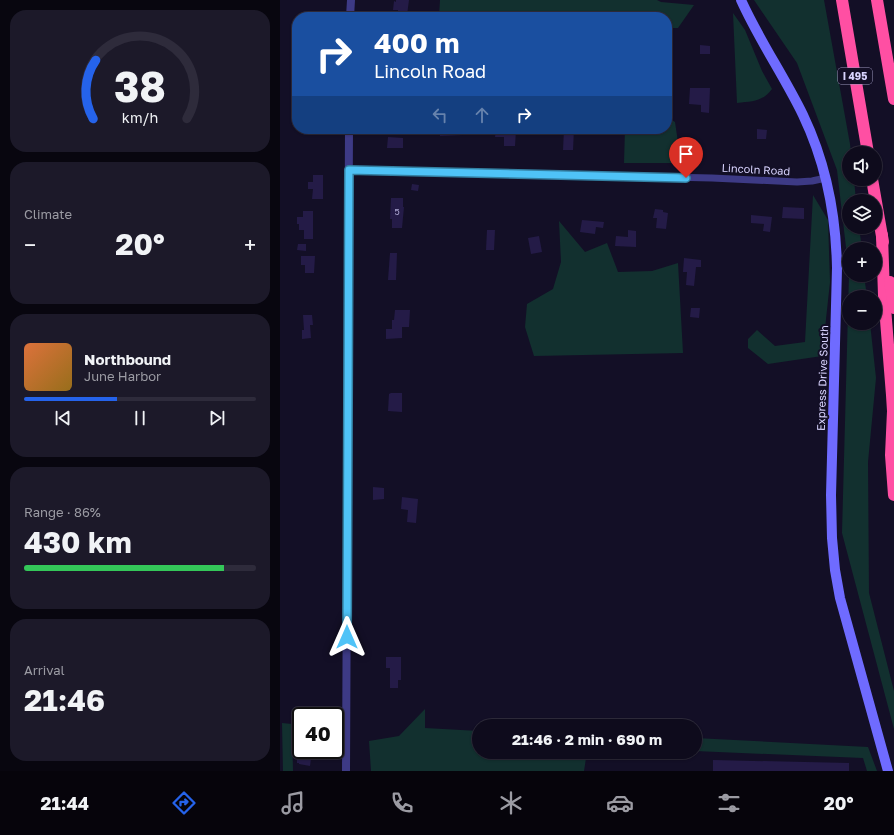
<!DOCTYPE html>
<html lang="en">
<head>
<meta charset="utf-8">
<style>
	:root { --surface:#0e0b1c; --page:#1c1929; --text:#f1f3f6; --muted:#9b9ba3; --line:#2e2b3b; --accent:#2563eb }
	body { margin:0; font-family:"Golos Text",sans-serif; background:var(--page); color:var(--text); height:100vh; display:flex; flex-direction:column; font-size:15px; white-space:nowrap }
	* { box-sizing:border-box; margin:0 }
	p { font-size:13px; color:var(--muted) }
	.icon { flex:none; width:22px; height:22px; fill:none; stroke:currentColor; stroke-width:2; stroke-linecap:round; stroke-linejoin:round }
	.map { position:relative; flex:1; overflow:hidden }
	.panel { display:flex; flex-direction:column; gap:10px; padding:10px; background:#08060f; width:280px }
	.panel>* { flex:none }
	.hud { position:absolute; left:12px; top:12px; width:380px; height:122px; border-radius:16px; box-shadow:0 1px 3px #0004,0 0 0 1px var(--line); background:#1a4fa0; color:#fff; overflow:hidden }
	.fabs { position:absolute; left:562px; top:146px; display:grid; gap:8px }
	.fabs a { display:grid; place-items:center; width:40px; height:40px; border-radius:50%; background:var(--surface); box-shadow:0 1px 3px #0004,0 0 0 1px var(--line); font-size:20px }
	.speed { position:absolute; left:12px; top:707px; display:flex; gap:8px; font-size:20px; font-weight:700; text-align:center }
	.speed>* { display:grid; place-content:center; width:52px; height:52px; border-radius:50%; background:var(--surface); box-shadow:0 1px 3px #0004,0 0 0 1px var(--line); line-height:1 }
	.speed .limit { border:2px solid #111; border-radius:6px; background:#fff; color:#111 }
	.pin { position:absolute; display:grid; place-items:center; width:34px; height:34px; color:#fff; margin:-41px -17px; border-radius:50% 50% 50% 0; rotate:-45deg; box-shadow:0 0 4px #0007 }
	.pin .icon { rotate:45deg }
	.me { position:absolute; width:44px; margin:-22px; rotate:0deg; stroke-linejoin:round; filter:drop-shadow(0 0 3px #0008) }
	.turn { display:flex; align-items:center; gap:14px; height:84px; padding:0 16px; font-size:18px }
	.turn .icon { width:52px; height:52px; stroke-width:2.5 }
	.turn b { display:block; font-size:28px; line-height:34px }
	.lanes { display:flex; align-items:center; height:38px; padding:0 16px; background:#0003; justify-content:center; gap:20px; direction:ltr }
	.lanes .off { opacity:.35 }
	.big { font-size:30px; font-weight:700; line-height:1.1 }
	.panel .widget { flex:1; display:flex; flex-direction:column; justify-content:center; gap:6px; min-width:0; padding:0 14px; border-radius:16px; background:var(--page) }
	.panel .dial { align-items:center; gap:0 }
	.dial svg { height:104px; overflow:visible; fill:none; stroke:var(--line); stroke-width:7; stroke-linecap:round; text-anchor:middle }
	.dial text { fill:var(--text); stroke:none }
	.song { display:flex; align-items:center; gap:12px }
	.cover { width:48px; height:48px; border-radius:6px; background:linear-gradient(135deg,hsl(20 70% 55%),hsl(40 70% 35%)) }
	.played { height:4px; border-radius:2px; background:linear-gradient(90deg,var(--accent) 40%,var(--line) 40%) }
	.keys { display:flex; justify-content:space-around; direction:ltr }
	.heat { display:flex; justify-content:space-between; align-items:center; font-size:22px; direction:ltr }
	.charge { height:6px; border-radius:3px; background:linear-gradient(90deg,#34c759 86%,var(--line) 0) }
	.trip { position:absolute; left:192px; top:719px; width:230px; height:40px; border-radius:20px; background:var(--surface); box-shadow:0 1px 3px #0004,0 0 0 1px var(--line); font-weight:700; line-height:40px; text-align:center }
	.menu { display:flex; height:64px; justify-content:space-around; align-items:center; background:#06040b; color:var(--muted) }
	.menu .icon { width:28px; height:28px }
	.menu .selected { color:var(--accent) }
	.menu b { font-size:18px; color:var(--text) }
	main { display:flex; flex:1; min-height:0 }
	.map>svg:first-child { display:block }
</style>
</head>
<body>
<main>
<section class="panel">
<div class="widget dial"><svg viewBox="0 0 100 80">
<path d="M14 69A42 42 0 1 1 86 69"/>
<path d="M14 69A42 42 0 0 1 16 24" stroke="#2563eb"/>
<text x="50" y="56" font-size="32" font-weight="700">38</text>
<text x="50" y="72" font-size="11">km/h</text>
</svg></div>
<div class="widget"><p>Climate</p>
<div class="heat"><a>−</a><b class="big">20°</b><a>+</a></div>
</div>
<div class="widget">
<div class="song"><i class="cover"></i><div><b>Northbound</b><p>June Harbor</p></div></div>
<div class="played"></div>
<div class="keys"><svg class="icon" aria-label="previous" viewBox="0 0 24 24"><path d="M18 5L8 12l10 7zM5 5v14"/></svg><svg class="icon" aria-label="pause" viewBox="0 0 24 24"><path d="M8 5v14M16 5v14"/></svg><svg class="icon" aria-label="next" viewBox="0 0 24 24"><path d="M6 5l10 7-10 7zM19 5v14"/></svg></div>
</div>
<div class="widget"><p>Range · 86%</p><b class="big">430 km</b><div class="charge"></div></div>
<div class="widget"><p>Arrival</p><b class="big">21:46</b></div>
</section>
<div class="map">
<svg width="614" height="771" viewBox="0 0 614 771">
	<rect width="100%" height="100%" fill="#130f26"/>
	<!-- green -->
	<g fill="#12302f">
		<path d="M160,0h217l4,2 33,3 -16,23h-11v-11h-52l-11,-4 -10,4h-155z"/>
		<path d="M474,0h70l26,144 1,9h-2v26h5l2,22h-7v26h10l3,22h-13v24l-12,-103 -40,-107z"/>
		<path d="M453,13l12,17 17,41 10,18c-10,13 -19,12 -35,14z"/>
		<path d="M387,117l8,5 6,41h-57l1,-34h42z"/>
		<path d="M533,195l15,25 2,62 -8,74 -54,8 -20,-16v-9l9,-9 18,16 30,-4z"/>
		<path d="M279,221l26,31 22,-9 11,29 34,-1 26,-8 5,90 -149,3 -9,-29 2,-23 26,-15 8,-27z"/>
		<path d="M569,275h15l3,22h-18v26h21l6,55 -8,84 1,131 25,98v38l-52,-196z"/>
		<path d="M145,709v19l54,3v21h108l-3,19h-213l-2,-30 30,-5z"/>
		<path d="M2,723l10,1 1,47h-10z"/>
		<path d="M415,738l173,9 9,24h-10l-4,-13 -168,-7z"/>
	</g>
	<!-- building -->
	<g fill="#241b47">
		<path d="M116,0h13l-2,15 -9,-1v-4h-5l1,-9 2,1z"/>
		<path d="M420,45l10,1v8h-10z"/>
		<path d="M410,88h20l-1,25 -8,-1v-7l-12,-1z"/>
		<path d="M159,129h24v6l-23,1z"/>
		<path d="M216,129l20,1 -1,16h-11v-9h-9z"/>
		<path d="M284,129h10l-1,21h-10z"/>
		<path d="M477,129l10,1 -1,9h-9z"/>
		<path d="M108,137l15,1v10h-16z"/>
		<path d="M33,175h10v24h-11l1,-10h-5v-7h5z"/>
		<path d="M132,184l7,1 -1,6 -7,-1z"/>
		<path d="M111,198h12v9h1l-2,21h-10v-9h-2z"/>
		<path d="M503,207l21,1v11l-22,-1z"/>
		<path d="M375,209l8,1v2l5,1 -2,16 -10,-1 1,-10h-4z"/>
		<path d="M23,211h10v28h-9v-9h-5v-6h-2v-7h6z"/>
		<path d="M471,215l21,2 -2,15 -7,-1 1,-7 -13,-1z"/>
		<path d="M302,220l22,2 -1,6 -7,-1 -1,7 -15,-2z"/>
		<path d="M207,230h8l-1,20h-8z"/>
		<path d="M348,230l8,1v16l-21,-1 1,-10 12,1z"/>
		<path d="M259,236l3,16 -11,2 -3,-16z"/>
		<path d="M18,244h8v7l-9,-1z"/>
		<path d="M110,253h7l-1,27h-8z"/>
		<path d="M21,256h14l-1,17h-9v-8h-4z"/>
		<path d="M404,258l17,2v7h-5l-2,19 -8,-1 1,-13h-4z"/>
		<path d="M411,308h9l-1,10 -9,-1z"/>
		<path d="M115,310h15l-1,17h-7v11l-16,1v-10h6v-9h2z"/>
		<path d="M23,315h9l1,10h-3l1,13 -9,1v-9h2z"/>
		<path d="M111,393h11v19l-14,-1 1,-17z"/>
		<path d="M93,487l11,1v11l-11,1z"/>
		<path d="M122,497l16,2 -2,24 -9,-1 1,-12 -7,-1z"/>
		<path d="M106,657h15v23h-3v8h-8v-20h-4z"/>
		<path d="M20,750h10l2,1 -2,15 -11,-2v-1h-2v-4h-2l1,-8 4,1z"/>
		<path d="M433,760l136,3v8h-136z"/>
	</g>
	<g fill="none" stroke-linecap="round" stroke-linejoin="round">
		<!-- minor -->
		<path stroke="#3d3a85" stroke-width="7" d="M69,170l363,8 85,4 15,-1 14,-3"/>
		<!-- tertiary -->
		<g stroke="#3d3a85" stroke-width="8">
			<path d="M70,17l1,-17"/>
			<path d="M66,771l3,-642"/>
		</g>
		<!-- secondary -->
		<path stroke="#6f6bff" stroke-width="10" d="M461,0c18,40 43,76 62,115 23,48 33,100 34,153l-6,227 1,43 3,32 5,28 48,173"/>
		<!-- motorway -->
		<g stroke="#ff4fa3" stroke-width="12">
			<path d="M562,0l26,153"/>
			<path d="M597,0l17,99"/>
			<path d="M592,179l11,63"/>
			<path d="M602,235l2,60 8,100 1,16 -2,44 3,40"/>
			<path d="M610,282l4,26"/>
		</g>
	</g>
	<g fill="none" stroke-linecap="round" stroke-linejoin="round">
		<defs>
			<path id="route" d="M67,637l2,-467 337,8"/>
		</defs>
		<!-- route casing -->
		<use href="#route" stroke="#337fa1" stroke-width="10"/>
		<!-- route -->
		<use href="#route" stroke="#4fc3f7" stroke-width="7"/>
	</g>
	<g text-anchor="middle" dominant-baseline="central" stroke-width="4" stroke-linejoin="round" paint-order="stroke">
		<!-- number labels -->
		<g font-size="9" fill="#aca6d1">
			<text x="117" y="211">5</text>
		</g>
		<!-- shield labels -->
		<rect fill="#130f26" stroke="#9e99be" stroke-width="1" x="558" y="68" width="34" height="16" rx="3"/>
		<g font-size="10" font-weight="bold" fill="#d9d4ff">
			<text x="575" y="76">I 495</text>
		</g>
		<!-- street labels -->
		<g font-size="11" fill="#d9d4ff" stroke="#130f26">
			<text transform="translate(476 169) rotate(3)">Lincoln Road</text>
			<text transform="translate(542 378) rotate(-88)">Express Drive South</text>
		</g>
	</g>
</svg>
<div class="fabs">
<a><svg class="icon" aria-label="sound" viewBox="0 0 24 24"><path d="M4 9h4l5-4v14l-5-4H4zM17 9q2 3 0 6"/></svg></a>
<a><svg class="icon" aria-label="layers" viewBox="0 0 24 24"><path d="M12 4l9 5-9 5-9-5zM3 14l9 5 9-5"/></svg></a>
<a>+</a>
<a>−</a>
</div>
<div class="speed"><div class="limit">40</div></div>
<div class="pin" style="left:406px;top:178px;background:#d93025"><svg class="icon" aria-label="arrive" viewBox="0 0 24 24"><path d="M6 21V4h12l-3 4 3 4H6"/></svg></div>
<svg class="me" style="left:67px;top:637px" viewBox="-20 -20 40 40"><path d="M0-17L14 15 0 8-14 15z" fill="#4fc3f7" stroke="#fff" stroke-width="4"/></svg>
<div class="trip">21:46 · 2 min · 690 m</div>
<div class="hud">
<div class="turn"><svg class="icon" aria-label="right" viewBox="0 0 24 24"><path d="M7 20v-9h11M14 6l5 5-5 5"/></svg><div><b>400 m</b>Lincoln Road</div></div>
<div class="lanes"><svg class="icon off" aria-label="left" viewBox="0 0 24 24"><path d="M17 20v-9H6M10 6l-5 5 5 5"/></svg><svg class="icon off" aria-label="ahead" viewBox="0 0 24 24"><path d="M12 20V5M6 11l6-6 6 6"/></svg><svg class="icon" aria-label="right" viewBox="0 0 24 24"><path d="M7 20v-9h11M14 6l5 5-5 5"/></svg></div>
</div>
</div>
</main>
<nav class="menu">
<b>21:44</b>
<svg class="icon selected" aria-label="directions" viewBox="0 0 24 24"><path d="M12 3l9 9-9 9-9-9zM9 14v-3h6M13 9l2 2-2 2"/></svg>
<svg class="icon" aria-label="music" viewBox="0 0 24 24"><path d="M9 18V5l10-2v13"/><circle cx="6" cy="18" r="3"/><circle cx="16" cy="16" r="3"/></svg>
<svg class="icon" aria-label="phone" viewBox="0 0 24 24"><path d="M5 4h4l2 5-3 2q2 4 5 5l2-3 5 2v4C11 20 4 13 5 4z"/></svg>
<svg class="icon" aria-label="climate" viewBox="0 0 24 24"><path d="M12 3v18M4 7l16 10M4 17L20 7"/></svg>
<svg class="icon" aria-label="car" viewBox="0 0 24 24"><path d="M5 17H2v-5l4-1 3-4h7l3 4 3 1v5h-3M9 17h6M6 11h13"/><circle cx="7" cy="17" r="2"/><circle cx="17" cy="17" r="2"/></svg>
<svg class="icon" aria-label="filters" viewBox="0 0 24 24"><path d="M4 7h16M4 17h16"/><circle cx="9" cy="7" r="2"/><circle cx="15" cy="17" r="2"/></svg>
<b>20°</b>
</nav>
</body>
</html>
